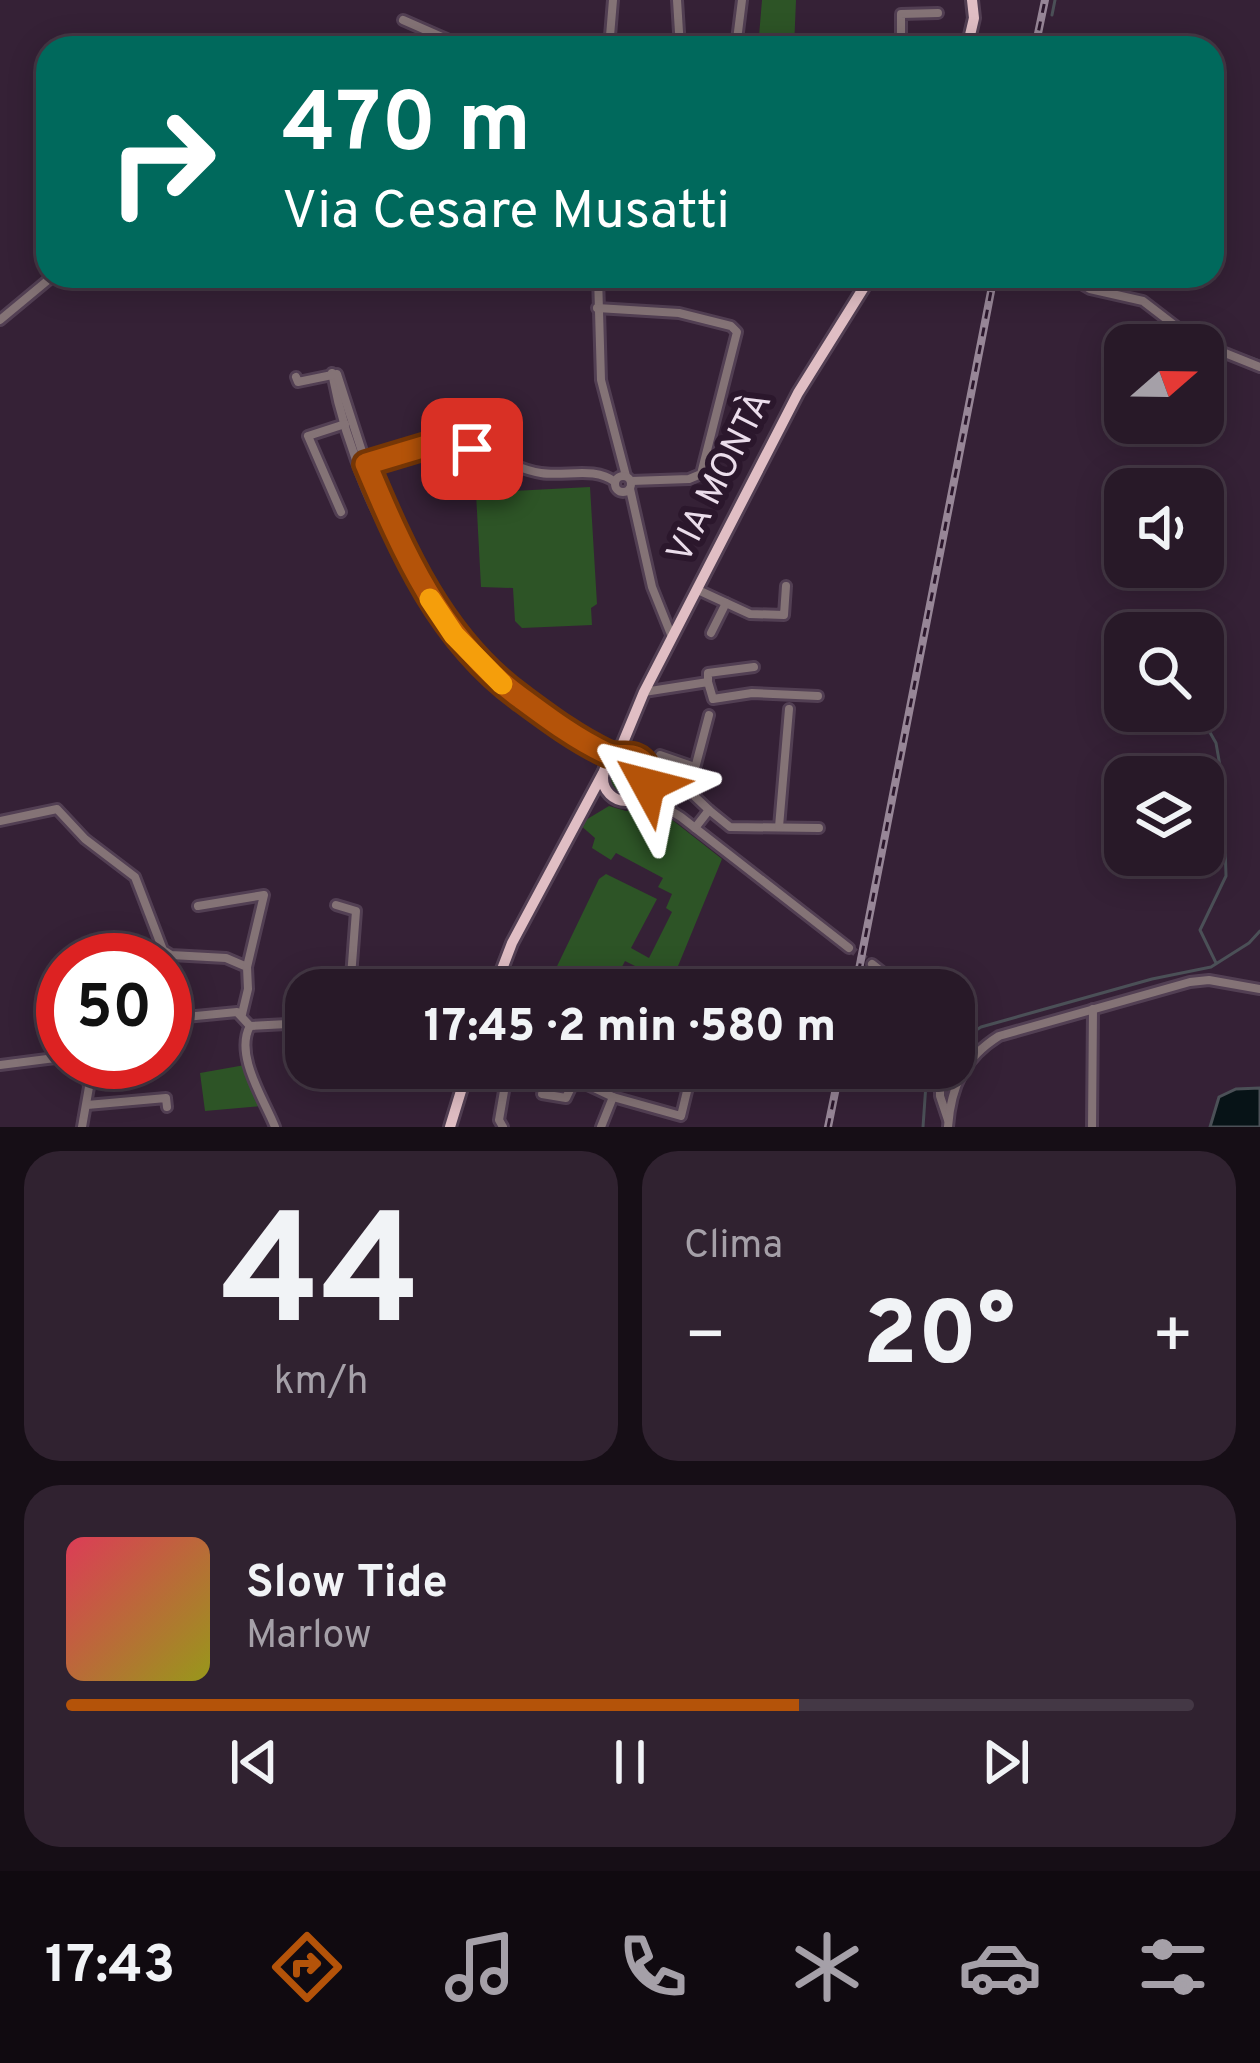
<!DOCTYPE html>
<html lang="it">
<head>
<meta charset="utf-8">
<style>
	:root { --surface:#281928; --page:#302230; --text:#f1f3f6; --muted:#a5a0a8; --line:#443845; --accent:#b45309 }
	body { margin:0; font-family:Overpass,sans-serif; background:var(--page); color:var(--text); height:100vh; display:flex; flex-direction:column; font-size:45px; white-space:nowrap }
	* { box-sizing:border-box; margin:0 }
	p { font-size:39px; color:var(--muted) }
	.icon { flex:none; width:66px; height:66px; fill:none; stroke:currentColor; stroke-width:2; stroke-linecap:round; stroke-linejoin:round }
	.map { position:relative; height:1127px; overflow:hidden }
	.panel { display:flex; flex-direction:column; gap:24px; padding:24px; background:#160e16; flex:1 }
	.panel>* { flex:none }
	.guide { position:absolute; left:36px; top:36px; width:1188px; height:252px; border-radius:36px; box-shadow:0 6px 30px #0003,0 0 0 3px var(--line); background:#00695c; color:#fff; overflow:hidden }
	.needle { width:78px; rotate:70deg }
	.tools { position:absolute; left:1104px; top:324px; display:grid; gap:24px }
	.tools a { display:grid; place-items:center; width:120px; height:120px; border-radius:24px; background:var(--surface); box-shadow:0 6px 30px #0003,0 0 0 3px var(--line); font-size:60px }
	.speed { position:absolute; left:36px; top:933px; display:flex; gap:24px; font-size:60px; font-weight:700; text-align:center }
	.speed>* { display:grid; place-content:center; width:156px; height:156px; border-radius:50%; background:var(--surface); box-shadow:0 6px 30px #0003,0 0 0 3px var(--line); line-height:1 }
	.speed .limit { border:18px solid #d22; background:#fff; color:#111 }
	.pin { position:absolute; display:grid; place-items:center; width:102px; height:102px; color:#fff; margin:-51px; border-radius:24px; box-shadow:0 6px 18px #0006 }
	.me { position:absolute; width:132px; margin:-66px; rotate:308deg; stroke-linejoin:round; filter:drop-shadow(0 0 9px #0008) }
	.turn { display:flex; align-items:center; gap:42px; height:252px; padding:0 48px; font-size:54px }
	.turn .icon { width:156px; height:156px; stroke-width:2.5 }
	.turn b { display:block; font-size:84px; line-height:102px }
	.big { font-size:90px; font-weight:800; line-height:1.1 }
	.panel .tile { flex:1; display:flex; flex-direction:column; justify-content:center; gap:18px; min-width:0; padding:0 42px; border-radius:36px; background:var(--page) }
	.panel .dial { align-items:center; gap:0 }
	.dial b { font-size:156px; line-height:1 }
	.song { display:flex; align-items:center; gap:36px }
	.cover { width:144px; height:144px; border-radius:18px; background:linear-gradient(135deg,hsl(350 70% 55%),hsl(60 70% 35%)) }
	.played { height:12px; border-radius:6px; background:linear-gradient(90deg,var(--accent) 65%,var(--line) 65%) }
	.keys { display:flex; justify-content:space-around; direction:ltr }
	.heat { display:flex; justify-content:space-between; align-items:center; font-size:66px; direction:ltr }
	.panel .tiles { flex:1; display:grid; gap:24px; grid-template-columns:1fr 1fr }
	.tile:last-child { grid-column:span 2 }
	.trip { position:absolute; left:285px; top:969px; width:690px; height:120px; border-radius:36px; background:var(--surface); box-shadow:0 6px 30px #0003,0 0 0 3px var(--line); font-weight:800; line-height:120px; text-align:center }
	.dock { display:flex; height:192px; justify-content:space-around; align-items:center; background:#100a10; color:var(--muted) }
	.dock .icon { width:84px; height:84px }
	.dock .current { color:var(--accent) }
	.dock b { font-size:54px; color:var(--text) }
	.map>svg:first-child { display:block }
</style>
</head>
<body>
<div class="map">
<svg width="1260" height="1127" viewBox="0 0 1260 1127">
	<rect width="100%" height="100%" fill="#352136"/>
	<!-- green -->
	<g fill="#2d5426">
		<path d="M762,0h34l-2,48h-36z"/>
		<path d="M590,487l7,117 -6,4 1,17 -70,3 -7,-7 -2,-33 -32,-1 -5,-94z"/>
		<circle cx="626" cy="778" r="18"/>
		<path d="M648,805l9,3 65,51 -46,112 -4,-1 -9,20h-24l8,-18 -22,-11 -15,29 -63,-3 52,-108 7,-5 51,25 -26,49 18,10 23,-46 -6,-4 6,-14 -14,-7 5,-9 -47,-25 -5,7 -19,-12 3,-10 -16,-14 30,-18 17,5z"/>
		<path d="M245,1065l6,23 10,18 -56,5 -5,-38z"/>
	</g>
	<!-- water -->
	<path fill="#071317" stroke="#4b5057" stroke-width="3" d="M1260,1088v39h-50l9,-30 17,-8z"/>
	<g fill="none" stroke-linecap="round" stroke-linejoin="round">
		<!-- stream -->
		<g stroke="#4b5057" stroke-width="3">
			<path d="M1052,15l3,-15"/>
			<path d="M1211,344l49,17"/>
			<path d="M1204,722l12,21 7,40 3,93 -26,54 16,33"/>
			<path d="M954,1044l27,-17 171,-48 59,-12 38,-24 11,-12"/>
			<path d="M923,1127l4,-58"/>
		</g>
		<!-- minor-tunnel -->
		<path stroke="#503d51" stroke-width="8" stroke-dasharray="8 4" stroke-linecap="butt" d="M849,948l23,16"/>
		<defs>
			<g id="minor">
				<path d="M677,0l3,48"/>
				<path d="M403,20l64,28"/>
				<path d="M609,48l4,-48"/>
				<path d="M736,48l6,-48"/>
				<path d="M901,48v-34l37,-1"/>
				<path d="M598,276l3,104 25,96"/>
				<path d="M1068,276l22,13 53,12 52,40 65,26"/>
				<path d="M597,308l82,5 52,13 6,6 -36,142 -12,5 -58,2"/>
				<path d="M0,320l53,-44"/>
				<path d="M332,373c28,152 137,324 283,384"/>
				<path d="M296,377l2,5 39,-8 29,90 38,89"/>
				<path d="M366,464c36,-14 73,-26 112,-13 20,6 41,19 63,22 24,4 54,-7 74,9"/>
				<circle cx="623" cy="484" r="8"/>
				<path d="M630,489l22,98 20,50"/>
				<path d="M341,512l-33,-76 37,-12"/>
				<path d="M698,590l52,24 34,1 2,-29"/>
				<path d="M711,633l15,-30"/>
				<path d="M708,682v-9l46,-6"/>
				<path d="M644,692l64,-10 5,17 39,-6 66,3"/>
				<path d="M660,755l32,11"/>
				<path d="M649,780l22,27"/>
				<path d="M634,800l16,-2 31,19 168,131"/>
				<path d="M709,810l21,17 89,1"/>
				<path d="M0,821l57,-12 28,30 50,38 28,73 8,5 55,3 21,9 1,22 -6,25"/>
				<path d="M779,827l10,-118"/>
				<path d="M695,828l14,-18 -20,-19 20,-76"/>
				<path d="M336,905l20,6 -6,79"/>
				<path d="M198,906l66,-11 -17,72"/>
				<path d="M872,964l33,26"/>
				<path d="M165,1019l72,-7 13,14"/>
				<path d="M250,1026c-16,29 14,73 25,101"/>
				<path d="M250,1026l56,-3"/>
				<path d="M0,1065l63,-8"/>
				<path d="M533,1068l33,7 47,22 68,19 7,-29"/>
				<path d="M940,1068v28l8,24"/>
				<path d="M542,1094l24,4 9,-19"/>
				<path d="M87,1105l79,-7 1,9"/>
				<path d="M82,1127l7,-40 -4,-25"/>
				<path d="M503,1127l-4,-7 9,-52"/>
				<path d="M601,1127l12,-30"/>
				<path d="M948,1127c3,-41 16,-69 51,-91l191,-54 19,-2 51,9"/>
				<path d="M1092,1127l1,-118"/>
			</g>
			<g id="major">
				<path d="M967,48l7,-30 -2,-18"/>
				<circle cx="626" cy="778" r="23"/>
				<path d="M617,757l27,-65 154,-299 73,-117"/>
				<path d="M494,990l18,-47 91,-170"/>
				<path d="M450,1127l18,-59"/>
			</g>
		</defs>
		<!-- minor casing -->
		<use href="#minor" stroke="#523f53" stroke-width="14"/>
		<!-- major casing -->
		<use href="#major" stroke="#523f53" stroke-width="16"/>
		<!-- minor -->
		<use href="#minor" stroke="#847376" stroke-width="8"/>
		<!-- major -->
		<use href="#major" stroke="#e0bec4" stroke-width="10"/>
		<defs>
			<g id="rail">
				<path d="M1035,48l10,-48"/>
				<path d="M855,990l139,-714"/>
				<path d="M828,1127l12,-59"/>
			</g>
		</defs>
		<!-- rail casing -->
		<use href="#rail" stroke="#978697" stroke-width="8"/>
		<!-- rail -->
		<use href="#rail" stroke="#2b172c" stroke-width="3" stroke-dasharray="9" stroke-linecap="butt"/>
	</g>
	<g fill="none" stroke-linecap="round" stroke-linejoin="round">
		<defs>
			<path id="route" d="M472,449l-46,-3 -60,18c37,88 75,176 155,234 27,20 55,41 85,55 12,6 24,-2 35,7 8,7 8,16 7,25"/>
		</defs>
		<!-- route casing -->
		<use href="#route" stroke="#753606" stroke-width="30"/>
		<!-- route -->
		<use href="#route" stroke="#b45309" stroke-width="21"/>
		<!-- slow -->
		<path stroke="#f59e0b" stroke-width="21" d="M430,599l24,36 48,49"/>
	</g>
	<g text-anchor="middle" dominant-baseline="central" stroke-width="12" stroke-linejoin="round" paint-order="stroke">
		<!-- street labels -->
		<g font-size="36" fill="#ebddeb" stroke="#2b172c">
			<text transform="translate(721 478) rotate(-63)">VIA MONTÀ</text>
		</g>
	</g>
</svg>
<div class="tools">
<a><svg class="needle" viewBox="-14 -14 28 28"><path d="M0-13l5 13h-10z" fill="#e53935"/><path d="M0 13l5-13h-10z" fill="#a5a0a8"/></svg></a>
<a><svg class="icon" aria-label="sound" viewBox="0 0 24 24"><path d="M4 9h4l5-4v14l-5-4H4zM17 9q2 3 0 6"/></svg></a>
<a><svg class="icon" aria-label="search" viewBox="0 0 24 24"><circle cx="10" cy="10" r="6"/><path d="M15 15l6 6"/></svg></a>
<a><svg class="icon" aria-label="layers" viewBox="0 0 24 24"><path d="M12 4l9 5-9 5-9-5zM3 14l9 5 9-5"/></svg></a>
</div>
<div class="speed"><div class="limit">50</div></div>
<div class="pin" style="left:472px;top:449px;background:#d93025"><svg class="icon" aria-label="arrive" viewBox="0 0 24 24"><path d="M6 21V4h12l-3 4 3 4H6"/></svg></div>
<svg class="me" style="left:648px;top:785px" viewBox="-20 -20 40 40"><path d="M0-17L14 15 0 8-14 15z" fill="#b45309" stroke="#fff" stroke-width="4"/></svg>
<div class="trip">17:45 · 2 min · 580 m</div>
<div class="guide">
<div class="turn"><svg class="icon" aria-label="right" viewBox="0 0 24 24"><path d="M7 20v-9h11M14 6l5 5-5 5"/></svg><div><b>470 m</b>Via Cesare Musatti</div></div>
</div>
</div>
<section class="panel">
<div class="tiles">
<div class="tile dial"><b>44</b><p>km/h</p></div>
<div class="tile"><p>Clima</p>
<div class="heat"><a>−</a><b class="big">20°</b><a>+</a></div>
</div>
<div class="tile">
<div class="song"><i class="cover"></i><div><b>Slow Tide</b><p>Marlow</p></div></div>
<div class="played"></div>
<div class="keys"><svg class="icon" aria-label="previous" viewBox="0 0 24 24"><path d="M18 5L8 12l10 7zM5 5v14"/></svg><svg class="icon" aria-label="pause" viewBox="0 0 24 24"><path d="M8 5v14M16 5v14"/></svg><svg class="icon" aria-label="next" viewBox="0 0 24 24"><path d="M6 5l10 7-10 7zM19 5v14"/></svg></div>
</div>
</div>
</section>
<nav class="dock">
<b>17:43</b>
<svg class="icon current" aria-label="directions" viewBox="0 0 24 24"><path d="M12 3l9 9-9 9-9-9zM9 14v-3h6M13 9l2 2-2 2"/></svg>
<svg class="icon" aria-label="music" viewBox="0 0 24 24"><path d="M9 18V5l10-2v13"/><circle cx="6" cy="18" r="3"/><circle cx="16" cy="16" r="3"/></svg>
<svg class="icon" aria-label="phone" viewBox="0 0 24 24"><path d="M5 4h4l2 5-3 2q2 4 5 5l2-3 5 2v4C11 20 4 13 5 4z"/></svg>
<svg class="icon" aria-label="climate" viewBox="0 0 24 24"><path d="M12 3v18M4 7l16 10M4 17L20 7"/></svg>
<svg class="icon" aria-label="car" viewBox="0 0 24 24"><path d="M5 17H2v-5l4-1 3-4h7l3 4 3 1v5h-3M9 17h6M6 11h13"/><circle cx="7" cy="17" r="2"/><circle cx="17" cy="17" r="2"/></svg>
<svg class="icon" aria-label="filters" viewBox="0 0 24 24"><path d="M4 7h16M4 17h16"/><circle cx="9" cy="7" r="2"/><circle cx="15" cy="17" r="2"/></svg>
</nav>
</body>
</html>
